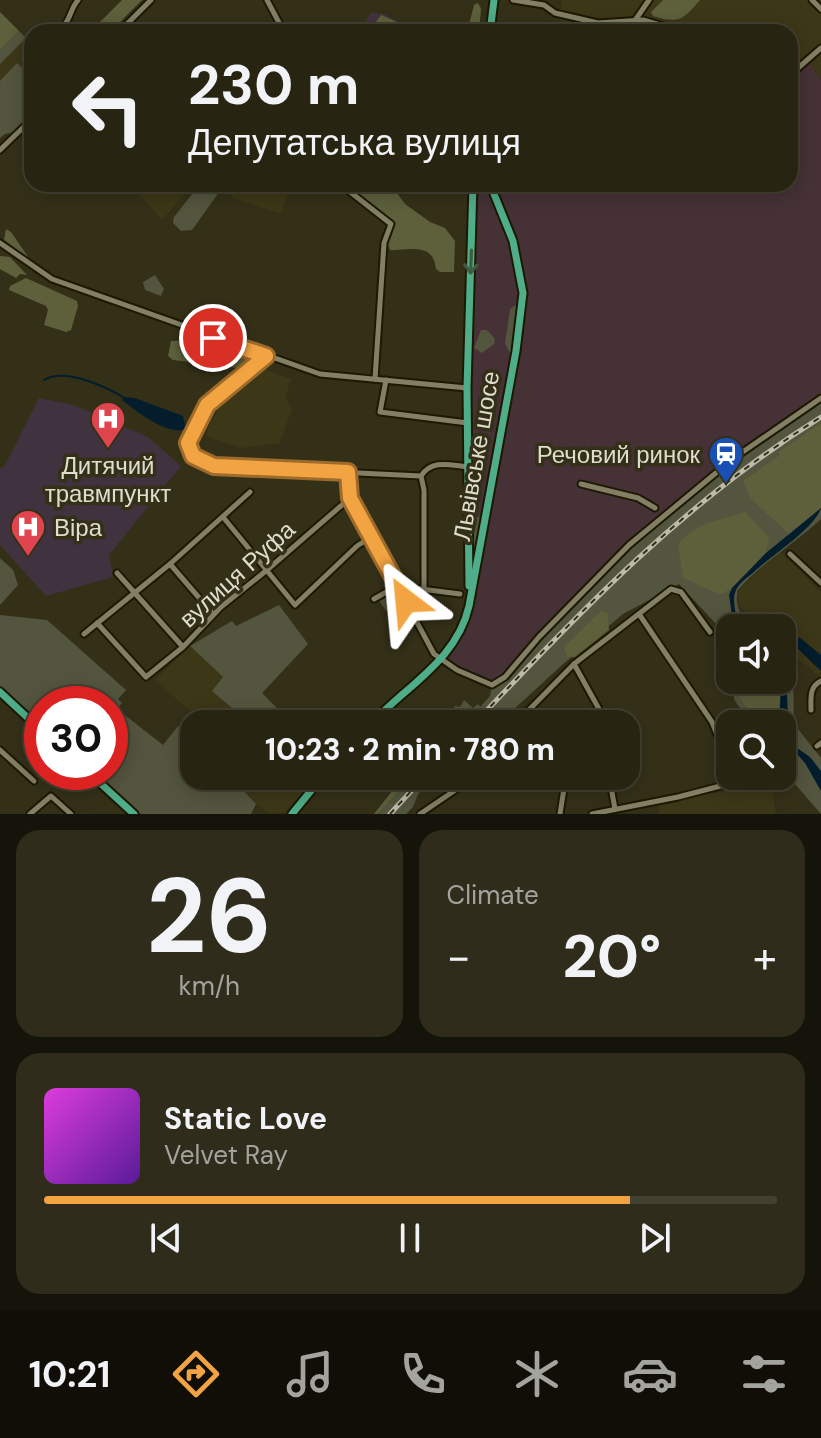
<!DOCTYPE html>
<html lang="en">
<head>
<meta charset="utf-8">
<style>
	:root { --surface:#272412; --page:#2f2c1b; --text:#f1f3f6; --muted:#a4a49f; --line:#434132; --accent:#f3a442 }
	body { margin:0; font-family:"DM Sans",sans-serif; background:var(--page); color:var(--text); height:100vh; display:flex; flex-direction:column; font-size:30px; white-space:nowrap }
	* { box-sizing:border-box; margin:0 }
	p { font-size:26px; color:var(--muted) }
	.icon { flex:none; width:44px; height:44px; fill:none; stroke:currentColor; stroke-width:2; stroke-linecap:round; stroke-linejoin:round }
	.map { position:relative; height:814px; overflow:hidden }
	.details { display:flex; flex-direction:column; gap:16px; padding:16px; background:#15140a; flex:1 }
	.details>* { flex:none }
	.hud { position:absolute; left:24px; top:24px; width:774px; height:168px; border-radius:24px; box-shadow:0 4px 20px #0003,0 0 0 2px var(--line); background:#272412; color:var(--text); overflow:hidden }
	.fabs { position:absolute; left:716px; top:614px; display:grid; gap:16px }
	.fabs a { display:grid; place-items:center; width:80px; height:80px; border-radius:16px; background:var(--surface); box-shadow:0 4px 20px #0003,0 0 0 2px var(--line); font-size:40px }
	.speed { position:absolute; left:24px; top:686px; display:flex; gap:16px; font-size:40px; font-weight:700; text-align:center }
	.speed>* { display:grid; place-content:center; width:104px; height:104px; border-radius:50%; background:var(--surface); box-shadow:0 4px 20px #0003,0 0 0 2px var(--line); line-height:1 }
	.speed .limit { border:12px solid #d22; background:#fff; color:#111 }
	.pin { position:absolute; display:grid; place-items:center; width:68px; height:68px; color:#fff; margin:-34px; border:4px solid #fff; border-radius:50%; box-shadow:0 2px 8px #0007 }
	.me { position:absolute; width:88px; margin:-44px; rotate:331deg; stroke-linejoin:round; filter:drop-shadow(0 0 6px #0008) }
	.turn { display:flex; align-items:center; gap:28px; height:168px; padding:0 32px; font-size:36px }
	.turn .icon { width:104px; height:104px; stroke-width:2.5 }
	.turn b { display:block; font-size:56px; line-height:68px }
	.big { font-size:60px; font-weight:800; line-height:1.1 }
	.details .card { flex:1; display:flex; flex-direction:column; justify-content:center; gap:12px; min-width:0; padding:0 28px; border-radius:24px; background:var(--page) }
	.details .dial { align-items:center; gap:0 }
	.dial b { font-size:104px; line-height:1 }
	.song { display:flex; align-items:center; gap:24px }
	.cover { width:96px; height:96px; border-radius:12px; background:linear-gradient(135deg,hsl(300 70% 55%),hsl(270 70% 35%)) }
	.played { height:8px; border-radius:4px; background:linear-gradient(90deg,var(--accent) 80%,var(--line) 80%) }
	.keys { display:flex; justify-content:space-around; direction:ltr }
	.heat { display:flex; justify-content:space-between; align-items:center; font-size:44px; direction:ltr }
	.details .tiles { flex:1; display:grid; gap:16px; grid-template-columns:1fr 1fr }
	.card:last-child { grid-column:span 2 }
	.trip { position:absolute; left:180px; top:710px; width:460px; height:80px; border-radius:24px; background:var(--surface); box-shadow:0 4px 20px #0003,0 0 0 2px var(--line); font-weight:800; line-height:80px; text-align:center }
	.menu { display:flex; height:128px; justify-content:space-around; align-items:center; background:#100e07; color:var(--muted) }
	.menu .icon { width:56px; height:56px }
	.menu .current { color:var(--accent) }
	.menu b { font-size:36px; color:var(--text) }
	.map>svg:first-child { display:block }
</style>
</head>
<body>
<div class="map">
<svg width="821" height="814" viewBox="0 0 821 814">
	<rect width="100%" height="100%" fill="#343018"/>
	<!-- commercial -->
	<path fill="#453136" d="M809,62l12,18v316l-88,60 -106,88 -122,133 -13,8 -48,-24 19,-25 9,-40 -3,-208 6,-204h315v-104z"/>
	<!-- built -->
	<g fill="#3c3717">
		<path d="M562,0h259v80l-12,-18 -19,18v-48h-157l2,-7 -16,3 -2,4h-59z"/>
		<path d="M0,12l32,32v61l-32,33z"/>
		<path d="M129,184h65l-32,36z"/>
		<path d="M230,184h61l-10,30 -49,-16z"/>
		<path d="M261,368l30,11 -6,18 7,11 -12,35 -40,5 -34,-12 4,-14 24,-32z"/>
		<path d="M780,551l41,41v86l-39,-33v-17h-19l-25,-23 1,-15z"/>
		<path d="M190,646l34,32 16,37 -7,9h-28l-50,-44z"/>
		<path d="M229,776h62l14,13 -19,23 -16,2 -14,-10z"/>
		<path d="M771,782l5,32h-116l-2,-10z"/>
	</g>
	<!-- medical -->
	<g fill="#40323f">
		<path d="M370,13l14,1 33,18h-57z"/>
		<path d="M39,398l34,7 75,32 33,29 -72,89 4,22 -67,19 -46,-51v-77l4,-1z"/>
	</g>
	<!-- green -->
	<g fill="#53553e">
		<path d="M19,31l7,7 -26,26v-14z"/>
		<path d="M17,63l15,15v27l-5,6 2,3 -6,6 1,3 -9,9 -10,2 -5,4v-57z"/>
		<path d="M200,184l17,2v9l-25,35 -11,1 -8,-8 1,-6z"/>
		<path d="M155,275l9,14 -3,7 -16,-6 -2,-8z"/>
		<path d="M517,304l-6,48 -1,1 -5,-9 5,-35z"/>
		<path d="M481,330h6l8,9 -1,5 -12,9 -8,-5z"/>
		<path d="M821,398v121c-27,25 -58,43 -83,71 -4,15 3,28 14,38h-22v11l-51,-55 -56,30 -61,51 -50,46 -9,13h-56l8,-18 5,1 4,-7 9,8 5,-4 2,3 10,-11 2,-11 4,-1 133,-139 85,-71z"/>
		<path d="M486,511l-17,95 -1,-89h12z"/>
		<path d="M0,558l13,12 5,15 -18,20z"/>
		<path d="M395,588l8,13 -17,10 -8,-12z"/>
		<path d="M279,605l29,39 -46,49 31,31h-60l6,-10 -27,-23 11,-14 -33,-31 42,-25 4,5z"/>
		<path d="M0,615l47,5 79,70 -8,9 4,4 -5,6 46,36 15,-19 16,15v35h35l27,28 -5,10h-110l-47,-42h16v-68h-68v21l-42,-39z"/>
		<path d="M782,654l9,8 2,10 1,52 27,34v56l-39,-45v-45h-32l-16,-25 -1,-19h49z"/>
		<path d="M413,776h23l-18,18 -5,13 -7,7h-28z"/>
	</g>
	<!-- forest -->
	<g fill="#5d603b">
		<path d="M122,0h20l-32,32h-20z"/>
		<path d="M663,0h37c-17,20 -21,24 -47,16l-2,-4z"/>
		<path d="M478,3l3,6 -2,23h-12l7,-27z"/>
		<path d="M0,12l19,19 -19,19z"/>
		<path d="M381,15l14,6 11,11h-32l-3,-3z"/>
		<path d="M343,184h39l12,5 11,15 25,18 15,6 10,13 -1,31h-14l-4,-3c-3,-27 -25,-19 -46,-19l-2,-6 6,-19z"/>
		<path d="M6,229l5,3 20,29 -27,-21z"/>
		<path d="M0,256l10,1 17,18 -7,-1 -4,4 -16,-9z"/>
		<path d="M26,278l51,23 1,5 -7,24 -5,2 -22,-7 4,-15 -2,-4 -37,-16 1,-4z"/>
		<path d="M190,340l14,1 51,19 -9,9 -73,-9 -5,-4 3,-15z"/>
		<path d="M821,423v85l-31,27 -40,-37 -7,-17 37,-26 -2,-3z"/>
		<path d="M745,512l24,25 -3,16 -34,35 -10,6c-15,-3 -25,-11 -39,-16l-5,-33c15,-22 43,-25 67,-33z"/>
		<path d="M601,611l7,2 1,17 -34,27h-8l-3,-9 2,-3z"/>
		<path d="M735,680h36l9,5 -1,39h-15c-14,-13 -28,-24 -29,-44z"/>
		<path d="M404,776h9l-35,38h-4z"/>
	</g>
	<!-- water -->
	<g fill="#031d2d">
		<path d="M124,397l11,1 48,18 3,13c-16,7 -47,-15 -60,-26l-4,-3z"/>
		<path d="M821,508c-7,21 -48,46 -67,64 -6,5 -15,11 -18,18 -5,10 1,27 3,38h-5l-5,-33 3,-7 34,-35z"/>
		<path d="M799,637l22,18v16l-27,-26z"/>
		<path d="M782,667l4,8 3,60 8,13 13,9 11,14v20l-16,-28 -23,-26v-13h-3z"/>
	</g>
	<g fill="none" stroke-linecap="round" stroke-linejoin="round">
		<!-- stream -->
		<path stroke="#031d2d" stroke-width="2" d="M44,380c21,-13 62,7 81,18"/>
		<defs>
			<g id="minor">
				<path d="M267,0l17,32"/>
				<path d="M513,0l31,5 11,8 43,10 45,-3 41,12"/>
				<path d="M812,0l9,9"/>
				<path d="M636,19l13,-19"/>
				<path d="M62,28c9,-9 8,-19 16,-28"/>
				<path d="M119,32l32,-32"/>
				<path d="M790,75l31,-27"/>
				<path d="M0,150l32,-31"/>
				<path d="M340,184l51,40 -7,19 -9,136"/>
				<path d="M0,243l52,36 268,95 147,14"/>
				<path d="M266,356l-59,49 -19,38 5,13 21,10 207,10 3,14v99"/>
				<path d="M386,380l-6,32 88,11"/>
				<path d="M348,472l2,26 84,156 23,16 35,15 13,-8 34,-40 90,-92 105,-87 87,-60"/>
				<path d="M421,476c11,-17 28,-11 47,-9"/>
				<path d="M581,484l57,14 17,10"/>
				<path d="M223,517l72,88 62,-59 14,-9"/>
				<path d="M790,554l31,29"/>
				<path d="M170,564l43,50"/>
				<path d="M117,573l66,74"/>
				<path d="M374,599l23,-13 63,8"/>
				<path d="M639,614l73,108 18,45"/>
				<path d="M97,623l49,54 37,-30 38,-40 46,-37 83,-72"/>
				<path d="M84,634l86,-70 80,-72"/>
				<path d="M574,664l25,45 3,15"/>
				<path d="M811,710c0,-12 -2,-23 10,-29"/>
				<path d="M520,724l4,-9 50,-51 97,-75 10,3 29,40"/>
				<path d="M817,746l4,-3"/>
				<path d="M0,750l34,31"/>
				<path d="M609,776l6,33"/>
				<path d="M30,814l21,-18 20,18"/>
				<path d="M420,814l56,-38"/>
				<path d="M560,814l6,-38"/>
				<path d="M592,814l86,-17 81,-21"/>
			</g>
			<g id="major">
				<path d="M490,32l4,-32"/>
				<path d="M469,586l-2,-198 6,-204"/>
				<path d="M0,692l42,39"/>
				<path d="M371,724c35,-38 86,-64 98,-118l47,-255 7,-58 -10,-52 -23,-57"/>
				<path d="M88,772l46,42"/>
				<path d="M292,814l31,-38"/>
			</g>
		</defs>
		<!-- minor casing -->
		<use href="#minor" stroke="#1c1802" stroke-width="9"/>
		<!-- major casing -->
		<use href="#major" stroke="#1c1802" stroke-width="11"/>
		<!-- minor -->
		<use href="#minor" stroke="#837f64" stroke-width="5"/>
		<!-- major -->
		<use href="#major" stroke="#4fad89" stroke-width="7"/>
		<defs>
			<g id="rail">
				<path d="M474,724c108,-115 212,-223 347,-307"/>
				<path d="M390,814l35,-38"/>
			</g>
		</defs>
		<!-- rail casing -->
		<use href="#rail" stroke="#bdbaa9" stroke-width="5"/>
		<!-- rail -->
		<use href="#rail" stroke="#343018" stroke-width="2" stroke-dasharray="6" stroke-linecap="butt"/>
	</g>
	<!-- one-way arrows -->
	<defs><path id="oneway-shaft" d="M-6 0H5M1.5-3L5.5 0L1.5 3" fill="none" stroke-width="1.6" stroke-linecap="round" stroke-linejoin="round" transform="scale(2)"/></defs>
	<use stroke="#3d5c40" href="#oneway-shaft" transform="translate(471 262) rotate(92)"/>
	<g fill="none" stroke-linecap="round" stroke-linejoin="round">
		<defs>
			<path id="route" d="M213,338l53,18 -59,49 -19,38 5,13 21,10 134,6 2,26 56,103"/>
		</defs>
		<!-- route casing -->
		<use href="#route" stroke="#9e6b2b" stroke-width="20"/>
		<!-- route -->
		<use href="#route" stroke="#f3a442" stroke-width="14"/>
	</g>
	<!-- icons -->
	<defs>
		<symbol id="hospital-pin" viewBox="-11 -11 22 30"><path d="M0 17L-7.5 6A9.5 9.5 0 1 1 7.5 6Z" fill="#e0444e" stroke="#343018"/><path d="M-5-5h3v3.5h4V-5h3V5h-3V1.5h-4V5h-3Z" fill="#fff"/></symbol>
		<symbol id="station-pin" viewBox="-11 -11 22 30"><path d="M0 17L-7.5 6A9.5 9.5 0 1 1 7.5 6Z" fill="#1a4fb4" stroke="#343018"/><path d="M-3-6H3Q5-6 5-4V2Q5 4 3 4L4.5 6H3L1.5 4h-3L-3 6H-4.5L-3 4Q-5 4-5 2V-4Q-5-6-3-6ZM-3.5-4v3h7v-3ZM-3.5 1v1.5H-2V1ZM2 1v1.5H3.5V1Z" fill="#fff"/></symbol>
	</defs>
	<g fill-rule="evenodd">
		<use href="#hospital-pin" x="88" y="399" width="40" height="54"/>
		<use href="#station-pin" x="706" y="434" width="40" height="54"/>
		<use href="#hospital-pin" x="8" y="507" width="40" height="54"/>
	</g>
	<g text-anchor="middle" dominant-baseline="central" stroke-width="7" stroke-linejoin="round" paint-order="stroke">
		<!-- poi labels -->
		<g font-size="24" fill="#dfddce" stroke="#343018" text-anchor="end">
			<text x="700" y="454">Речовий ринок</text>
			<text x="108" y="465" text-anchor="middle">Дитячий<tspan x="108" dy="28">травмпункт</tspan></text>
			<text x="54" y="527" text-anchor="start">Віра</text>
		</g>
		<!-- street labels -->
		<g font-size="24" fill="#dfddce" stroke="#343018">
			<text transform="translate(476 456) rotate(-80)">Львівське шосе</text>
			<text transform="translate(237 574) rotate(-42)">вулиця Руфа</text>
		</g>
	</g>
</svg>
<div class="fabs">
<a><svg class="icon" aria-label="sound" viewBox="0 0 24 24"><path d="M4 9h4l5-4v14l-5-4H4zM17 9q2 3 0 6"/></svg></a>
<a><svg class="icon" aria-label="search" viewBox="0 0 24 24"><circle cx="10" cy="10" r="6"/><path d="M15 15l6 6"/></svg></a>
</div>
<div class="speed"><div class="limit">30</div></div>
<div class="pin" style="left:213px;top:338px;background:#d93025"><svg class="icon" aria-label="arrive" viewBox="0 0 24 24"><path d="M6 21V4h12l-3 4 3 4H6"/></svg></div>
<svg class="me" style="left:406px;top:601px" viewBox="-20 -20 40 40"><path d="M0-17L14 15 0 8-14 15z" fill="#f3a442" stroke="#fff" stroke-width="4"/></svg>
<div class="trip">10:23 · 2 min · 780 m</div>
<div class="hud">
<div class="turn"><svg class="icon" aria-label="left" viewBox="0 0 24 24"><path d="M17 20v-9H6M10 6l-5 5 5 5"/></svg><div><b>230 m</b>Депутатська вулиця</div></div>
</div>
</div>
<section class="details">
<div class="tiles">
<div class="card dial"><b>26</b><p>km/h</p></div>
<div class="card"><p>Climate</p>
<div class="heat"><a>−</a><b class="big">20°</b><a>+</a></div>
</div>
<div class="card">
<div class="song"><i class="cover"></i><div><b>Static Love</b><p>Velvet Ray</p></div></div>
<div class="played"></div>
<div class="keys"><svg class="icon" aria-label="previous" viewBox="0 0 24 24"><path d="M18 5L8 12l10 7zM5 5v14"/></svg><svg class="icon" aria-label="pause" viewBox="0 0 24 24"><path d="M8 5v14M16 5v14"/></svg><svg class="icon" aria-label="next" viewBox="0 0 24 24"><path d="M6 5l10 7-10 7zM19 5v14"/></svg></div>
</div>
</div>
</section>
<nav class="menu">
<b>10:21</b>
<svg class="icon current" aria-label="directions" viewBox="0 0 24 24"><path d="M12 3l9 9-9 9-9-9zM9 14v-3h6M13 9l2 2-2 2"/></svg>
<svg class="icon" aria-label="music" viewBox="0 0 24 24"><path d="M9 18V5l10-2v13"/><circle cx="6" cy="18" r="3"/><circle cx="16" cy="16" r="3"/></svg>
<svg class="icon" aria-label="phone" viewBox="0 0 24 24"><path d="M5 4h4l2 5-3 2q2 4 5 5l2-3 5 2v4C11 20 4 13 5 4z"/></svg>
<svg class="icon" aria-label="climate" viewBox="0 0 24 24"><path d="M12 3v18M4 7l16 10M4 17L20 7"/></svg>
<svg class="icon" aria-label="car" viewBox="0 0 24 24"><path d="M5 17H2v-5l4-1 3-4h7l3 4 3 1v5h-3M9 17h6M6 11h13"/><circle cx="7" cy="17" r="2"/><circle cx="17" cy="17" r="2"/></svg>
<svg class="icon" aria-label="filters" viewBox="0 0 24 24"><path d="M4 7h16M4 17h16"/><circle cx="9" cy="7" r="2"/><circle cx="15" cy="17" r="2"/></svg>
</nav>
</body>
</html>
